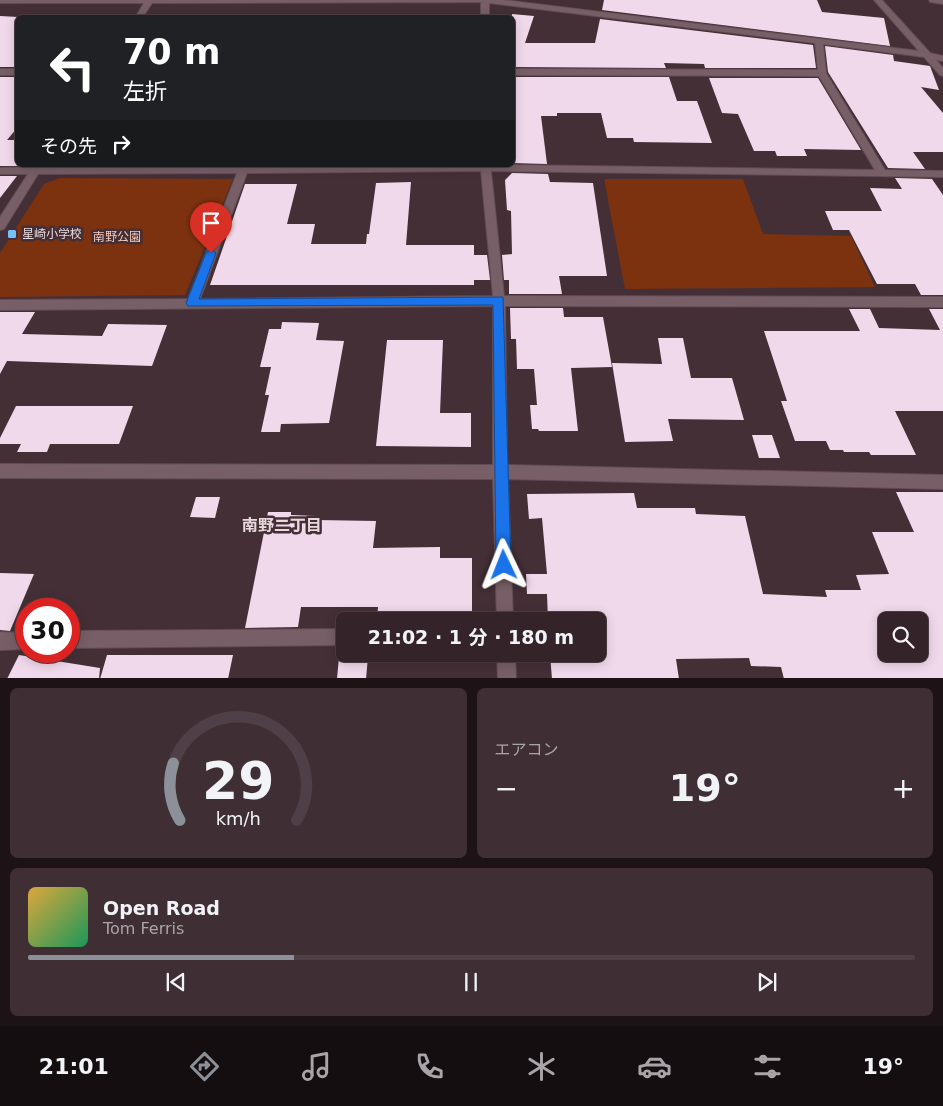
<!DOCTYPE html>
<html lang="ja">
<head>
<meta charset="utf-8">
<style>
	:root { --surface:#342329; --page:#3f2f35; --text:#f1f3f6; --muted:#a9a4a8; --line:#4e4046; --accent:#8c9099 }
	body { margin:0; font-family:"DejaVu Sans","Noto Sans JP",sans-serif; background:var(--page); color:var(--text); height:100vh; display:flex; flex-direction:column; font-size:19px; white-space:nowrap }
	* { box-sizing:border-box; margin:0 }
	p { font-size:16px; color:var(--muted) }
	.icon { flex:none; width:28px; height:28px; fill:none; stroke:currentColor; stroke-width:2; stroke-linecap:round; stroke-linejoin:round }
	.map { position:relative; height:678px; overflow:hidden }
	.details { display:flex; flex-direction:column; gap:10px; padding:10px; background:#1d1317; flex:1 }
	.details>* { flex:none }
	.top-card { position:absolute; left:15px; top:15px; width:500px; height:152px; border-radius:8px; box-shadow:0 2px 12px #0003,0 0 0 1px var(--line); background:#202124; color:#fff; overflow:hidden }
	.tools { position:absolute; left:878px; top:612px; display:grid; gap:10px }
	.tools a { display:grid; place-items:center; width:50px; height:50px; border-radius:8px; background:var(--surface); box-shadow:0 2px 12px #0003,0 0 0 1px var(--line); font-size:25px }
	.speed { position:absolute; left:15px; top:598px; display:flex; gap:10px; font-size:25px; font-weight:700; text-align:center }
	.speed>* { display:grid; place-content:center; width:65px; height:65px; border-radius:50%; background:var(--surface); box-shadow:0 2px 12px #0003,0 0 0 1px var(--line); line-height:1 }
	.speed .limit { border:8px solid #d22; background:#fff; color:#111 }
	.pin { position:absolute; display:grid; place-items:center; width:42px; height:42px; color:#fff; margin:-51px -21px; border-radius:50% 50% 50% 0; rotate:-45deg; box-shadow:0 0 5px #0007 }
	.pin .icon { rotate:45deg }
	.me { position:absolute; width:55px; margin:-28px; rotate:358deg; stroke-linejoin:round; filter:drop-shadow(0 0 4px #0008) }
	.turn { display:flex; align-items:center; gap:18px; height:105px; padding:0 25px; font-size:22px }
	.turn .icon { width:65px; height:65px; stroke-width:2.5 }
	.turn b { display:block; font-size:35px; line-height:42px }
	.then { display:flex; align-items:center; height:48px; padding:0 25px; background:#0003; gap:10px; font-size:19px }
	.big { font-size:38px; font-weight:700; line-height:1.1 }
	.details .card { flex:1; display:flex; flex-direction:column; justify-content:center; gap:8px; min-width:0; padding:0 18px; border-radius:8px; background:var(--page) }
	.details .dial { align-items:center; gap:0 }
	.dial svg { height:130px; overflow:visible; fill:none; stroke:var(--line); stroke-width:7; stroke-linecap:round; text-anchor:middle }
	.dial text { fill:var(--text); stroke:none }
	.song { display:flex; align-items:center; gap:15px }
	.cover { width:60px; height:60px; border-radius:8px; background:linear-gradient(135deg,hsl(40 70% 55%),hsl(150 70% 35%)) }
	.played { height:5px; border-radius:2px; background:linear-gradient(90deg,var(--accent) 30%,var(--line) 30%) }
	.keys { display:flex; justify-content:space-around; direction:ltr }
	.heat { display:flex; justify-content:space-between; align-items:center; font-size:28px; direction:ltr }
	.details .tiles { flex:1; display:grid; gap:10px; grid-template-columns:1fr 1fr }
	.card:last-child { grid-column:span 2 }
	.trip { position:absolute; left:336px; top:612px; width:270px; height:50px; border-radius:8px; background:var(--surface); box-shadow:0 2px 12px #0003,0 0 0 1px var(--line); font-weight:700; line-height:50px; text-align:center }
	.tab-bar { display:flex; height:80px; justify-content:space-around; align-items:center; background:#150e10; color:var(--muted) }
	.tab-bar .icon { width:35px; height:35px }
	.tab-bar .selected { color:var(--accent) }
	.tab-bar b { font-size:22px; color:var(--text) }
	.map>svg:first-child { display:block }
</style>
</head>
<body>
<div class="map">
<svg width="943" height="679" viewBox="0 0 943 679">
	<rect width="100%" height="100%" fill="#452f37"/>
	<!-- green -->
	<g fill="#7c310f">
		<path d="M60,178l173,1 -48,116 -185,2v-44l44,-69z"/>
		<path d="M604,179h139l20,55 88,2 24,51 -250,2z"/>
	</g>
	<!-- building -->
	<g fill="#f0d9eb" fill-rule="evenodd">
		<path d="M604,0h213l5,12 62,6 6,28 -288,-36z"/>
		<path d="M512,14l22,2 -9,27h70l5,-24 213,26 3,23h-111l-1,-4 -40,-1 2,5 -154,-1z"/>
		<path d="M0,16l18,1v50h-18z"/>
		<path d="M825,46l68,9 1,6 36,5 9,24 -18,-3 22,26v39h-30l12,17 -37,-1 -60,-96z"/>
		<path d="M0,77h18v50l-11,13h11v26h-18z"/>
		<path d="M512,77h157l8,24h20l15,42 -78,-1 -1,-4h-26l-6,-25h-44v3h-16l6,48 -35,-1z"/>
		<path d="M709,78h109l43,72 -57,-1 3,7h-30l-2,-5h-21l-16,-37 -16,-1z"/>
		<path d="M512,173l36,1 2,8 43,1 14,93h-48l3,18h-53v-14h-5l-2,-25 10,-1 -1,-43 -4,-1 -2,-30z"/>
		<path d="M0,176h17l-17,22z"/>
		<path d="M895,178l37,1 11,16v100h-22l-6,-11h-38l-28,-54h-16l-8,-19h57l-12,-23 32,1z"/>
		<path d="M411,182l-5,63h68v10h13l3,25h-16v5h-264l35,-101h52l-10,40h28l-4,20h55l1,-10h2l7,-51z"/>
		<path d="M510,308h53l1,9h39l9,50 -41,1 7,63h-39l-1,-2h-6l-2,-24h7l-3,-36h-17l-1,-30h-5z"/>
		<path d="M849,309h21l9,19 61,2 -11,-21h14v102h-48l21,44h-45l-2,-3h-25l-1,-2h-13l-4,-9h-31l-14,-40h6l-23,-70h96z"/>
		<path d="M0,312h35l-13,22 80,2 6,-12 59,1 -15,41 -145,-5 -7,13z"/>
		<path d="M282,322l37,1 -3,17 28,1 -15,82 -48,1 -1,8h-19l8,-37h-4l6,-28h-11l9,-38h12z"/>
		<path d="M658,338h25l8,40h41l12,42 -76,-1 5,22 -48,1 -13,-79 50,1z"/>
		<path d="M387,340h56l-3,73h31v34l-95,-1z"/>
		<path d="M16,406h117l-14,38h-69l-3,8h-30l4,-8h-21v-6z"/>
		<path d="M752,435h20l8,23h-21z"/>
		<path d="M896,492h47v187h-159l-3,-12 -30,-1 -2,-8 -73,1 3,20h-127l-2,-25h48v-33h-50l-1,-27h-20l-1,-20h21l-5,-56 -13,1 -2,-25 107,-1 3,15h58l1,6 49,2 18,78 64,3 -2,-7h36l-5,-15 33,-1 -17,-42h42zM886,621h33v33h-33z"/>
		<path d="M196,497h24l-5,21 -25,-1z"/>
		<path d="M268,512h23v3l27,1 -1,4 59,1 -3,27 67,-1v11h32v63h-95l1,-14h-77l-3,20 -53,1z"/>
		<path d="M0,573l34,1 -24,57 -10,-1z"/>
		<path d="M19,655l81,13 -1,11h-92z"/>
		<path d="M107,655h126l-5,24h-128z"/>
		<path d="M339,657h29l-2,22h-29z"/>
	</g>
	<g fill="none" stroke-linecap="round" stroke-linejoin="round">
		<defs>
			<g id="minor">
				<path d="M0,0h503l416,51 -45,-51h8l48,53 13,3v5l-7,-1 7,8v8l-3,-1 -16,-18 -101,-13 3,29 59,97 58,1v6l-452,-6 13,125 439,1v10l-438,-1 2,159 436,10v14l-435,-10 5,142h-16l-4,-142 -493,-1v-14l493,1v-159l-493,4v-10l188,-1 49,-126 -199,1 -34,55 -4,1v-13l28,-43h-28v-6l32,-1 2,-2h10l-2,2 469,-2 364,5 -56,-94 -307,-1v-6l306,1 -3,-27 -326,-40v15h-8v-16l-329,1 -10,15h-7l9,-15h-144zM481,171l12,125 -293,3 47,-126z"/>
				<path d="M929,0h14v4l-13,-2z"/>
				<rect x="0" y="69" width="18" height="6"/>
				<path d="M345,629v16l-276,3v-17z"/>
				<path d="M0,632l26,1v16l-26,1z"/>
				<path d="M497,654h18l1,25h-18z"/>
			</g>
		</defs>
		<!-- minor casing -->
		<use href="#minor" stroke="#604d54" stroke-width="2"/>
		<!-- minor -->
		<use href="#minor" fill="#785f67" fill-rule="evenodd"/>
	</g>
	<!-- route -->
	<path fill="#1a73e8" stroke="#114b97" d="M211,249l5,4 -17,46 304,-2 8,268 -2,5 -5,3 -6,-3 -2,-5 -3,-260 -305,1 -2,-3 20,-50z"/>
	<!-- markers -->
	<rect fill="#76c0f7" stroke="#452f37" stroke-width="2" x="7" y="229" width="10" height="10" rx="2.5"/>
	<g text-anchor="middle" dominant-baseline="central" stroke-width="5" stroke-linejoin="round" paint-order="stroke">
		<!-- poi labels -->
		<g font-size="12" fill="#e8d9de" stroke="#452f37" text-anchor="start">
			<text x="22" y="234">星崎小学校</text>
		</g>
		<!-- park labels -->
		<g font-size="12" fill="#facbb9" stroke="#452f37">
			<text x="117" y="237">南野公園</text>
		</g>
		<!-- near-neighbourhood labels -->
		<g font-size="16" font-weight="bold" fill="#e8d9de" stroke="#452f37">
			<text x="282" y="525">南野二丁目</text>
		</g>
	</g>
</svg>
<div class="tools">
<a><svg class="icon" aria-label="search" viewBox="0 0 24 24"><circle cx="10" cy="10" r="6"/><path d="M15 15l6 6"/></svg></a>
</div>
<div class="speed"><div class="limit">30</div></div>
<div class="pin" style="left:211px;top:253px;background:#d93025"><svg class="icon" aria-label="arrive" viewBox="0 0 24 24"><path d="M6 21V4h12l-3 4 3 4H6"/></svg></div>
<svg class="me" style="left:504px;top:565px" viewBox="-20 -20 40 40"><path d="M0-17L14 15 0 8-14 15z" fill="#1a73e8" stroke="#fff" stroke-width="4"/></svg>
<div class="trip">21:02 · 1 分 · 180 m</div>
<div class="top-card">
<div class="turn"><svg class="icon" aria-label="left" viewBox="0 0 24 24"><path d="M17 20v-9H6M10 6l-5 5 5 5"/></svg><div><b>70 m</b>左折</div></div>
<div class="then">その先<svg class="icon" aria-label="right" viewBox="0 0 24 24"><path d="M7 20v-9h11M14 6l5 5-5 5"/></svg></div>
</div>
</div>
<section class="details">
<div class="tiles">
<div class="card dial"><svg viewBox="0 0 100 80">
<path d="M14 69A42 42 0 1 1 86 69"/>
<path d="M14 69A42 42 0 0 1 10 34" stroke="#8c9099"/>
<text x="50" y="56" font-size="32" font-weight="700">29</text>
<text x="50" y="72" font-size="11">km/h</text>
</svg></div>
<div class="card"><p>エアコン</p>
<div class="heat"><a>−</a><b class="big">19°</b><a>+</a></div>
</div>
<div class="card">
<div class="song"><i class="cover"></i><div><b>Open Road</b><p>Tom Ferris</p></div></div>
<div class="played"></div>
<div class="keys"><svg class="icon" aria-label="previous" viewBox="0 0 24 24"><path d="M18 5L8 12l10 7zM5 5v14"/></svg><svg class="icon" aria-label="pause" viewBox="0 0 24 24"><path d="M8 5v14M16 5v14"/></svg><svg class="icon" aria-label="next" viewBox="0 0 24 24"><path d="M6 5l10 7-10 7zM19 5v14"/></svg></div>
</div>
</div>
</section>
<nav class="tab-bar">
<b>21:01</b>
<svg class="icon selected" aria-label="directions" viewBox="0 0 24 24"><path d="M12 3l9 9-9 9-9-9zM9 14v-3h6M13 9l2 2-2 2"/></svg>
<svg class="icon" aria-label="music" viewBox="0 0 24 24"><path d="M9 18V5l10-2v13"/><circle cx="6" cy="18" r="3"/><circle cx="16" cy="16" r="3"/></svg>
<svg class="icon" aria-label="phone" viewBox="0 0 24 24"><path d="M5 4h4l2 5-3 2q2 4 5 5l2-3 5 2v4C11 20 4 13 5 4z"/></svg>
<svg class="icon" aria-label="climate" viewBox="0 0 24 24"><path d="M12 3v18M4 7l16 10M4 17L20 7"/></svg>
<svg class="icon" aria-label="car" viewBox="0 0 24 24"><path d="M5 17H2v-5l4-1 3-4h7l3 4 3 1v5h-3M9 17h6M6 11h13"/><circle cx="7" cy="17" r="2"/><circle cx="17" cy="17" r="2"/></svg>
<svg class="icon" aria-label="filters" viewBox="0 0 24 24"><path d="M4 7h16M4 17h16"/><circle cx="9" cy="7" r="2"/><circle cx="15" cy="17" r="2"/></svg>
<b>19°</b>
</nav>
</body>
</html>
